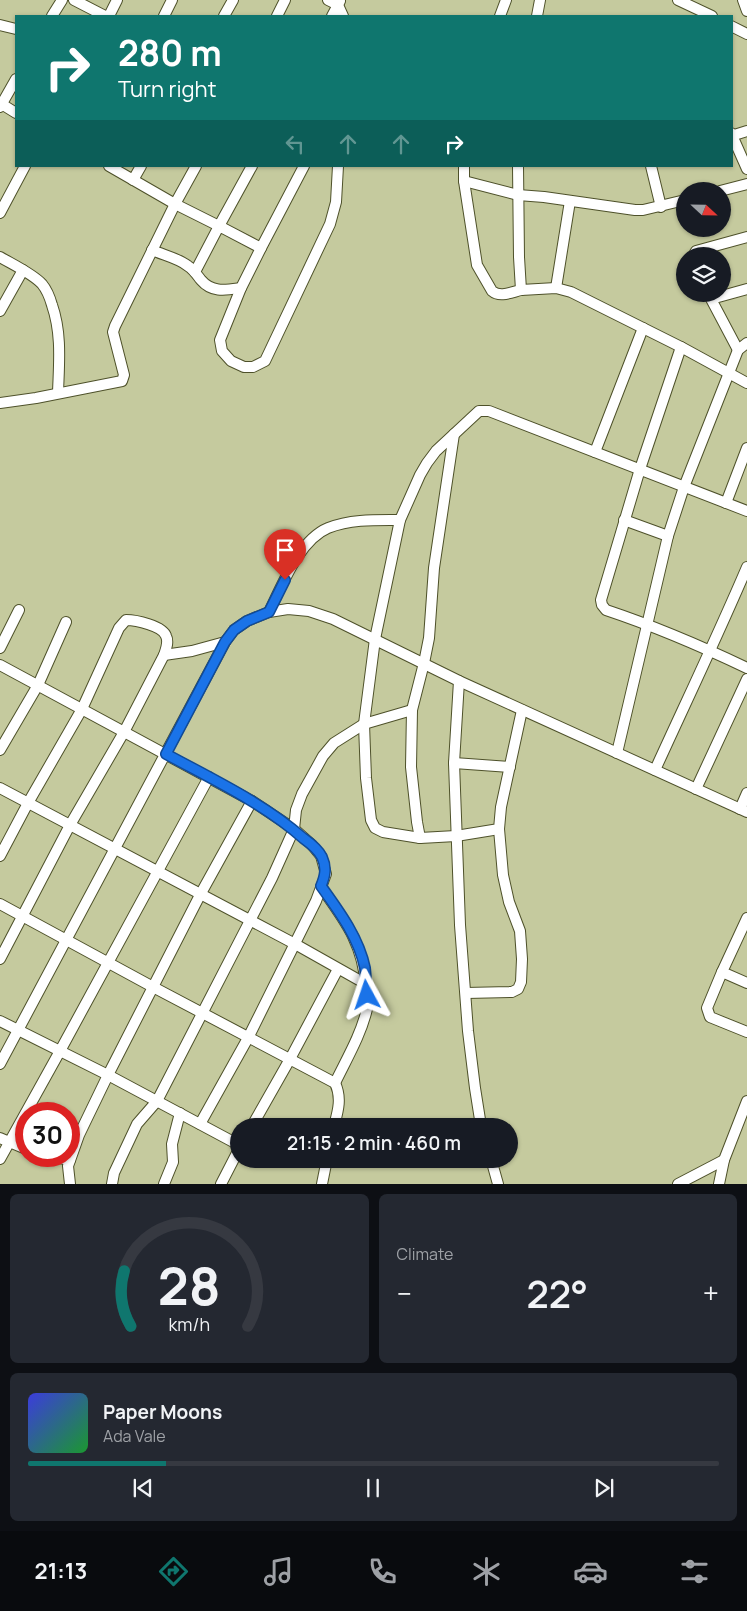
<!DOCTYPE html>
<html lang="en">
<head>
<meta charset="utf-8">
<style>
	:root { --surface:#171b24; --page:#242831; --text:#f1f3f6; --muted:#9ea1a6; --line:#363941; --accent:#0f766e }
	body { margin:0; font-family:Manrope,sans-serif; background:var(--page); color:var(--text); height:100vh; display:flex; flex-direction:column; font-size:19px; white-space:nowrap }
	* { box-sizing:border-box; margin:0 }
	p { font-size:16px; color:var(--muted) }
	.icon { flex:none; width:28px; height:28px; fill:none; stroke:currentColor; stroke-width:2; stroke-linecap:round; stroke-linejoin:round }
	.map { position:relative; height:1184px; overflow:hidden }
	.panel { display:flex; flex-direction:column; gap:10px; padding:10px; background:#0d0f14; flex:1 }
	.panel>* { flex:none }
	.banner { position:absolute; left:15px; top:15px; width:718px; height:152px; border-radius:0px; box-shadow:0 1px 4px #0004; background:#0f766e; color:#fff; overflow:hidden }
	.needle { width:32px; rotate:112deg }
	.buttons { position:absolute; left:676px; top:182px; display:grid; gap:10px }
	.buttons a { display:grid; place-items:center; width:55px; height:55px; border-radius:50%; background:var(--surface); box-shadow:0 1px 4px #0004; font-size:25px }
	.speed { position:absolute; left:15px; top:1102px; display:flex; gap:10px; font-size:25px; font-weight:700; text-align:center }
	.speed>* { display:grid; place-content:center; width:65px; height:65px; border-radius:50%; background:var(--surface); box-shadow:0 1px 4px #0004; line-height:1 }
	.speed .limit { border:8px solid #d22; background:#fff; color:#111 }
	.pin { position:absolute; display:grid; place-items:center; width:42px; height:42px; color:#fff; margin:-51px -21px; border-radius:50% 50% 50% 0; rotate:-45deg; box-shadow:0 0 5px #0007 }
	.pin .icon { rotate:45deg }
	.me { position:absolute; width:55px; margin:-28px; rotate:355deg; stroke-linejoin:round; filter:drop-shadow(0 0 4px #0008) }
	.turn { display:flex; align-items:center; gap:18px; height:105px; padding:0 20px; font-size:22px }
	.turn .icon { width:65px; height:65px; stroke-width:2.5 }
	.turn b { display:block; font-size:35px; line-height:42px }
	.lanes { display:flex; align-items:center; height:48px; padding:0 20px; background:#0003; justify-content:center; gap:25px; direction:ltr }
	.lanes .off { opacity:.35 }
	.big { font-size:38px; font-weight:600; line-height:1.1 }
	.panel .card { flex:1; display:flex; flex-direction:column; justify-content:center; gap:8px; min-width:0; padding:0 18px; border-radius:8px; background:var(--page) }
	.panel .dial { align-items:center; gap:0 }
	.dial svg { height:130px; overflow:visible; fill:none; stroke:var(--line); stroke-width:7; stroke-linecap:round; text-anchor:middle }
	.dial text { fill:var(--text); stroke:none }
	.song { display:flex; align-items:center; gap:15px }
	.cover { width:60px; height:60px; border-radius:8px; background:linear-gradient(135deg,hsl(240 70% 55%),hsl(130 70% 35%)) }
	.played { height:5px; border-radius:2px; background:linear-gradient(90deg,var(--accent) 20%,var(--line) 20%) }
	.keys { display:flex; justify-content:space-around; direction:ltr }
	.heat { display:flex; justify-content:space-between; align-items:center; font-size:28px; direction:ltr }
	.panel .tiles { flex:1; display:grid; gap:10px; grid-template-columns:1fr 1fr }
	.card:last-child { grid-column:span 2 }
	.trip { position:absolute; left:230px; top:1118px; width:288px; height:50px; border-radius:25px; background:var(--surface); box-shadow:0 1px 4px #0004; font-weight:600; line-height:50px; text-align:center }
	.menu { display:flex; height:80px; justify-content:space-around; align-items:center; background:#090b0e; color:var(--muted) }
	.menu .icon { width:35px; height:35px }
	.menu .current { color:var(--accent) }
	.menu b { font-size:22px; color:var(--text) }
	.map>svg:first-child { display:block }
</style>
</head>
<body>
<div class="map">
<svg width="747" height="1184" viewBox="0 0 747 1184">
	<rect width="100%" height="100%" fill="#c5ca9e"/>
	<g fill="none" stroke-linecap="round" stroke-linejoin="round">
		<defs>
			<g id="minor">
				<path d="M74,0l31,16"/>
				<path d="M328,0l10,5 5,11"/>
				<path d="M678,0l34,16"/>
				<path d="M743,0l4,11"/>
				<path d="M52,16l10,-16"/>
				<path d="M109,16l8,-16"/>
				<path d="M164,16l8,-16"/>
				<path d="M224,16l9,-16"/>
				<path d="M277,16l8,-16"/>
				<path d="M332,16l8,-15"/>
				<path d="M500,16l6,-16"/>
				<path d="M537,16l3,-16"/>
				<path d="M0,25l16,4"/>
				<path d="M731,26l16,8"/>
				<path d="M0,103l16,10"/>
				<path d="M0,107l16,-28"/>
				<path d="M731,133l16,36"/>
				<path d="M731,136l16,-5"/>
				<path d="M109,166l66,38 44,22 33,-60"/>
				<path d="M464,166v15l13,84 15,26c8,7 20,1 29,-1"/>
				<path d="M518,166l1,91 2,33 35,-2 15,4 110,55 66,36"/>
				<path d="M651,166l10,41"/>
				<path d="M133,180l8,-14"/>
				<path d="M464,181l54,14 26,2 91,13h8l42,-10"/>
				<path d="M720,191l27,-7"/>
				<path d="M0,213l25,-47"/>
				<path d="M261,248l-20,40 -21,52 2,11 9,10 13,6h9l12,-6 65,-137 6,-22 2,-36"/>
				<path d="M152,250c11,5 26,8 36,16 6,4 9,9 13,14 11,13 25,10 40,8"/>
				<path d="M693,256l3,-5 51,-14"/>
				<path d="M0,257c12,7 33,17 42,27 5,6 8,14 10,21 10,29 7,58 6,88"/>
				<path d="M195,272l24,-46 42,22 43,-82"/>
				<path d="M556,288l14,-87"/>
				<path d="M0,311l23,-41"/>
				<path d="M681,347l-41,122 -39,131 1,5 4,5c48,16 95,36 141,58"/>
				<path d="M738,350l-27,-51 36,-10"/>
				<path d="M0,403l36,-5 86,-17 2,-6 -11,-43 2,-6 60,-122 21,-38"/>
				<path d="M454,434l-20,134 -5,70 -5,25 -12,47 -1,57 6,55 3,16 36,-2 43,-7 2,-22 21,-97"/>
				<path d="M595,452l48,-124"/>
				<path d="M726,503l21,-55"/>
				<path d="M624,520l44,16"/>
				<path d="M269,612c13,-26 30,-72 59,-84 23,-9 48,-8 72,-8"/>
				<path d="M0,648l19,-38"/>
				<path d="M164,655l28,-4 33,-9"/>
				<path d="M0,665l252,136 42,28 18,16 9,11 5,18 -10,27 -68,137 -48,86"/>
				<path d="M459,681l-5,82 6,162 8,106 7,57 6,38"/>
				<path d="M0,750l38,-65 28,-63"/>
				<path d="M617,753l51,-217 16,-49 54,-137 9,-7"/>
				<path d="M454,763l56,4"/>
				<path d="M655,770c31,-68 63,-135 92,-203"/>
				<path d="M0,788l295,156 71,40"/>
				<path d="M696,789l51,-110"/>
				<path d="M740,809l7,-16"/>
				<path d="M420,838l-37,-6 -8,-4 -4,-8 -5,-42 -2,-54 11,-85 25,-119 20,-45 7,-12 9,-12 43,-40h10l258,100"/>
				<path d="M0,856l28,-53 54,-94 37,-81 7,-8c10,0 37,6 40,16 3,6 0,13 -2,19l-40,77 -54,93 -70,134"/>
				<path d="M321,887c24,34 42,56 45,100 1,7 3,15 1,22 -6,26 -21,51 -32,74"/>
				<path d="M0,904l153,83 182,96c7,15 3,28 -1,43"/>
				<path d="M747,918l-25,54 25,11"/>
				<path d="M722,972l-15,36 3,9 37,15"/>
				<path d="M466,993l46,-1 6,-3 3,-7 1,-23 -2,-28 -11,-29 -6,-27 -4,-46"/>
				<path d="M0,1021l108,54 131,70"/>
				<path d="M0,1064l225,-422 9,-12 13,-9 22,-9 19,-3 21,2 24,8 126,62 288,131"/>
				<path d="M252,1126l38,-67 48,-90"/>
				<path d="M0,1138l26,11"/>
				<path d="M50,1156l20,4"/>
				<path d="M0,1159l60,-108 149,-274"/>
				<path d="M491,1159l7,25"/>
				<path d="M70,1184l-2,-18 11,-31 29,-60 92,-180 52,-94"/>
				<path d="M112,1184l2,-11 23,-49 20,-23 115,-223 22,-49 2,-19 6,-16 21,-38 11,-13 30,-19 48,-14"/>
				<path d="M164,1184l9,-22 -1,-18 8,-31"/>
				<path d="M221,1184l18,-35"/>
				<path d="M322,1184l5,-25"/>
				<path d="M678,1184l46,-24"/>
				<path d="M719,1184l5,-24 23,-59"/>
			</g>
		</defs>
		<!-- minor casing -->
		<use href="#minor" stroke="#4e512a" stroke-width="12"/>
		<!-- minor -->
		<use href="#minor" stroke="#fff" stroke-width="10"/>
	</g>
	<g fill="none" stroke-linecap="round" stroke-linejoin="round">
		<defs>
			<path id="route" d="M285,580l-16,32 -22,9 -13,9 -9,12 -59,112c46,25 97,49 137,84 7,5 15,11 19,19 5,11 3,19 -1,29 18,25 38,52 44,82 1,9 1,18 2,27"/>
		</defs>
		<!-- route casing -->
		<use href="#route" stroke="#114b97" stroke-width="12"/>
		<!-- route -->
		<use href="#route" stroke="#1a73e8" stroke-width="9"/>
	</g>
</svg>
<div class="buttons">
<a><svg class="needle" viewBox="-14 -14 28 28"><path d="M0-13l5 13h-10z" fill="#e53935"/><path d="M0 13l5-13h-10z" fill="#9ea1a6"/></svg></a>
<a><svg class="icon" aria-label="layers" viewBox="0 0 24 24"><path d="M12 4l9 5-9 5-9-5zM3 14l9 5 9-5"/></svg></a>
</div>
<div class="speed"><div class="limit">30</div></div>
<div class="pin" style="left:285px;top:580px;background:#d93025"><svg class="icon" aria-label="arrive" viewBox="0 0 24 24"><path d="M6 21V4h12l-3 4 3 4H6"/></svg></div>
<svg class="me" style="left:367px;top:995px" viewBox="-20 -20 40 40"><path d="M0-17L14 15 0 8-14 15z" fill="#1a73e8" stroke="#fff" stroke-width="4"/></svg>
<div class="trip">21:15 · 2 min · 460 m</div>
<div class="banner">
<div class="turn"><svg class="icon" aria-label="right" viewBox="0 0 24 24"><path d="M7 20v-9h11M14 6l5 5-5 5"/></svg><div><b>280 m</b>Turn right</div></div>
<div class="lanes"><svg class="icon off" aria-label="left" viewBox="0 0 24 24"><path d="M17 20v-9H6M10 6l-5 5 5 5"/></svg><svg class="icon off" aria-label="ahead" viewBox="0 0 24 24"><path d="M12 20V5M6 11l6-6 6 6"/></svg><svg class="icon off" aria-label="ahead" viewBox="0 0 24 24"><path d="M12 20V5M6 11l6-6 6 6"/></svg><svg class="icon" aria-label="right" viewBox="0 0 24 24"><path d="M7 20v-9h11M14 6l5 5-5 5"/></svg></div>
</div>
</div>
<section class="panel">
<div class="tiles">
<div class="card dial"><svg viewBox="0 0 100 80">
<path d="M14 69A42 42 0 1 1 86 69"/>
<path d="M14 69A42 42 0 0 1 10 35" stroke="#0f766e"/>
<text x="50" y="56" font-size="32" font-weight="700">28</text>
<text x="50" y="72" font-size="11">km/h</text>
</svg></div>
<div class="card"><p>Climate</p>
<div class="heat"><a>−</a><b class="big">22°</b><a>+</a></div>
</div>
<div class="card">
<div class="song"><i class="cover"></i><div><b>Paper Moons</b><p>Ada Vale</p></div></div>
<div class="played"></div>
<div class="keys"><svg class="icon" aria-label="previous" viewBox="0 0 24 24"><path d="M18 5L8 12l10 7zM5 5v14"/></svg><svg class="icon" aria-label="pause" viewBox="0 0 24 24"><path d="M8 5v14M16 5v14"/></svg><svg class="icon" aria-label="next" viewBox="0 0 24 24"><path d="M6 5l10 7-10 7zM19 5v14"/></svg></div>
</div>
</div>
</section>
<nav class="menu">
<b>21:13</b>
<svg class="icon current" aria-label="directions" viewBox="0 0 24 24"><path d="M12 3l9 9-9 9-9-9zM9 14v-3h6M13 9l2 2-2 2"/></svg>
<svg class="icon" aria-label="music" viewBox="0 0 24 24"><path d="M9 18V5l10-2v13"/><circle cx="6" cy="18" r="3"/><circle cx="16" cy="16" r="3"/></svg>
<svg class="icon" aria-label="phone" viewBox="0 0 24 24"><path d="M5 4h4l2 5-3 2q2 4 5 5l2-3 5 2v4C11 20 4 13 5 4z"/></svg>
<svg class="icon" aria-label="climate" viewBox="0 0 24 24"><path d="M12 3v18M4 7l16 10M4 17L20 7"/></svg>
<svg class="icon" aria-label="car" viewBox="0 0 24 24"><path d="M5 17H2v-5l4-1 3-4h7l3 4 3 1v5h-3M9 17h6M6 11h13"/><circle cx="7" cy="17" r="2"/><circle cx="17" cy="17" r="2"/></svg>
<svg class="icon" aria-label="filters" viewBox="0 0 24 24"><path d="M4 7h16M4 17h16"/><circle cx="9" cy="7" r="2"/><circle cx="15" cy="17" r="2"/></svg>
</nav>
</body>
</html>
